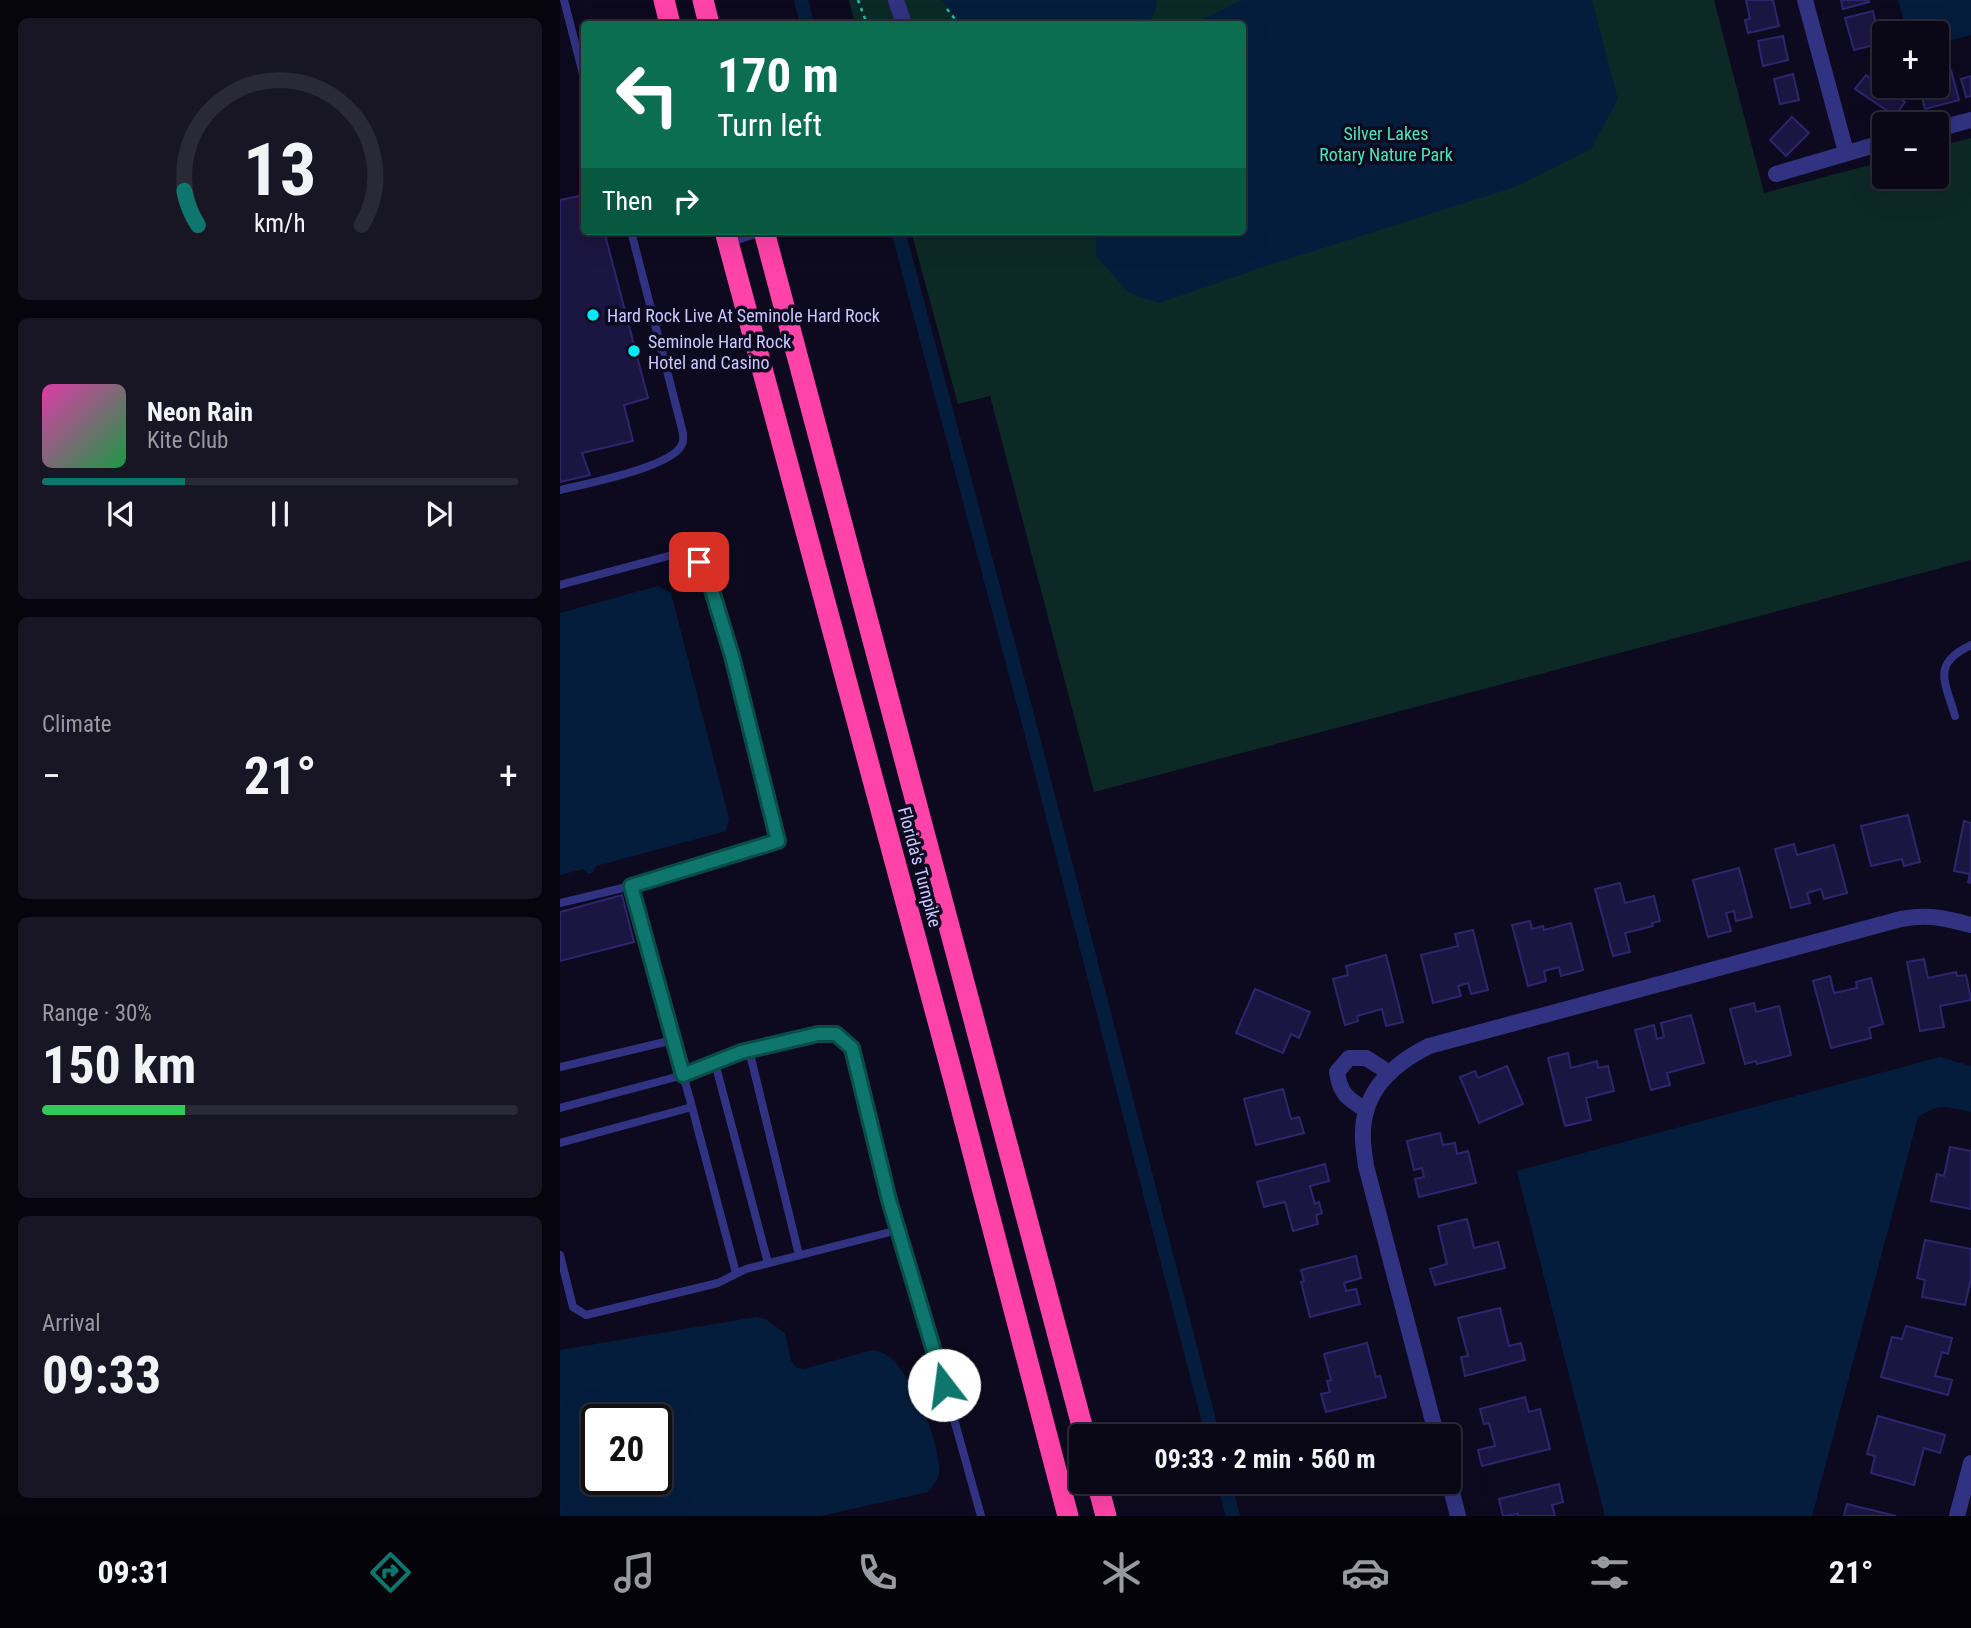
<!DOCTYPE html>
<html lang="en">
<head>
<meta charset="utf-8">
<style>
	:root { --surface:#0a0817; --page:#181624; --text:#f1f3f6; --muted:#999aa1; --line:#2a2936; --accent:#0f766e }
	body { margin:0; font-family:"Roboto Condensed",sans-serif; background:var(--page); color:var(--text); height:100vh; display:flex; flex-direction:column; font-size:26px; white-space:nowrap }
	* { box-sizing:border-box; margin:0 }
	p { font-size:23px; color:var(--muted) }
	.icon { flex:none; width:38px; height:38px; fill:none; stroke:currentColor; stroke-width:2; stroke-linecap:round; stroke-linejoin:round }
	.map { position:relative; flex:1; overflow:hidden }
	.details { display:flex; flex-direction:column; gap:18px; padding:18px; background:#06040d; width:560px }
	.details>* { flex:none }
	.top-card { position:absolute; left:21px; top:21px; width:665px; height:214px; border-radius:7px; box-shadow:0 7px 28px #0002,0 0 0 2px var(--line); background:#0b6e4f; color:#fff; overflow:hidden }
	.buttons { position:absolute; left:1312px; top:21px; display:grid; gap:14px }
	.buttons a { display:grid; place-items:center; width:77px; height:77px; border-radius:7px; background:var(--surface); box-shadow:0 7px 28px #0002,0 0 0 2px var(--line); font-size:35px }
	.speed { position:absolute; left:21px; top:1404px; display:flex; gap:14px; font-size:35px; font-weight:700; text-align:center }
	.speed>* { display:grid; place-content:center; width:91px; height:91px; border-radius:50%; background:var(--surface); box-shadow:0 7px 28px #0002,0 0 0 2px var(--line); line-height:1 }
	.speed .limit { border:4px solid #111; border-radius:10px; background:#fff; color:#111 }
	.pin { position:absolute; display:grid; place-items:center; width:60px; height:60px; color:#fff; margin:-30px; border-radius:14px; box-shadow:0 4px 10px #0006 }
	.me { position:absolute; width:77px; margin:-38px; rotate:345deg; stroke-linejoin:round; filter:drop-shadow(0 0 5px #0008) }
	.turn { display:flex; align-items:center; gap:24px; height:147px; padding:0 21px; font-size:32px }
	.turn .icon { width:91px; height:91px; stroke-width:2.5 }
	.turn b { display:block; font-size:49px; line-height:60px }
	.then { display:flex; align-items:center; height:66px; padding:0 21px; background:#0003; gap:14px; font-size:26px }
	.big { font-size:52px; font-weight:700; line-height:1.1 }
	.details .widget { flex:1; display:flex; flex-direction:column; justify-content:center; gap:10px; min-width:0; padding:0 24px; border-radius:10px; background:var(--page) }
	.details .dial { align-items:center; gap:0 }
	.dial svg { height:182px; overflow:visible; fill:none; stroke:var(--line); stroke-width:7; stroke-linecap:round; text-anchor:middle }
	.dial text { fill:var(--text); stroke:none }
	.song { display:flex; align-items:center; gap:21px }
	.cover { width:84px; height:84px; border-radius:10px; background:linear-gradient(135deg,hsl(320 70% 55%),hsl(140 70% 35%)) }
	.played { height:7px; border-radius:4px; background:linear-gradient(90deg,var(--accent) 30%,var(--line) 30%) }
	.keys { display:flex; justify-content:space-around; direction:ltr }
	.heat { display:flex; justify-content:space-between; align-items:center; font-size:38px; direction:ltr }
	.charge { height:10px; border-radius:5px; background:linear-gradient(90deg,#34c759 30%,var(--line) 0) }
	.trip { position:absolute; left:509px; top:1424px; width:392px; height:70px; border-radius:7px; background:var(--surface); box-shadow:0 7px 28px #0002,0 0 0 2px var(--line); font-weight:700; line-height:70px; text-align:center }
	.dock { display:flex; height:112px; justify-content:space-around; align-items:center; background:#040309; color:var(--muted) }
	.dock .icon { width:49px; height:49px }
	.dock .active { color:var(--accent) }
	.dock b { font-size:32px; color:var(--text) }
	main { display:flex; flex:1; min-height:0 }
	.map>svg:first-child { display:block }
</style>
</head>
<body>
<main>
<section class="details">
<div class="widget dial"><svg viewBox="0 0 100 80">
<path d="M14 69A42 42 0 1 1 86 69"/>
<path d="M14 69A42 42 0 0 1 8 54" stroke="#0f766e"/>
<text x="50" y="56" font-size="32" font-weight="700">13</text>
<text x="50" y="72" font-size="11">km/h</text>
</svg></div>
<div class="widget">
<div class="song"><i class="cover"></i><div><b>Neon Rain</b><p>Kite Club</p></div></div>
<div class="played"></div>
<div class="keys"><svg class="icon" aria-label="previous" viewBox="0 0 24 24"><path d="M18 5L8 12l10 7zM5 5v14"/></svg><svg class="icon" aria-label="pause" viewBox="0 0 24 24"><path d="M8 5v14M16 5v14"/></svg><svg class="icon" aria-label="next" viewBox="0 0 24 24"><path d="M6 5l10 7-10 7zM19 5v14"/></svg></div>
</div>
<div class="widget"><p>Climate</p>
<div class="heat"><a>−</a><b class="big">21°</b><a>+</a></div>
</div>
<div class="widget"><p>Range · 30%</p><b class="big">150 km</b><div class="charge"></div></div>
<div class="widget"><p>Arrival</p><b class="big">09:33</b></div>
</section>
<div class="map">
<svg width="1411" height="1516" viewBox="0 0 1411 1516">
	<rect width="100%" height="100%" fill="#0d0a1f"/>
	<!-- green -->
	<path fill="#0d2926" d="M289,0h865l50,193 121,-32v16h52v-30l34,-9v422l-877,232 -104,-396 -32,8 -47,-173h331v-207h-387z"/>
	<!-- water -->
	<g fill="#051d3d" fill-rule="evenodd">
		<path d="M382,0h215l-1,9 -8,15h-187z"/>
		<path d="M682,0h350l26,99 -27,50 -76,38 -239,76 -117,40 -30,-10 -33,-37v-25h146v-207h-43l2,-4z"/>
		<path d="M1338,0h73v35l-34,9v-11h-30z"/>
		<path d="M98,586l13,7 58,226 -3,12 -130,35 -3,6 -4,2 -6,-5 -23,6v-262z"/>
		<path d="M1380,1057l31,9v46c-23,-5 -32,-9 -53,5l-106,399h-207l-88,-345z"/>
		<path d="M196,1317l9,2 20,14 6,28 6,7 7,1 68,-19c4,1 8,1 11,3 27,13 59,92 56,121 -1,7 -7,12 -11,18l-108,24h-260v-166zM96,1419v60h-59v-60z"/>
	</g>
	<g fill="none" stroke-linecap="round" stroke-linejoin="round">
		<!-- canal -->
		<g stroke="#051d3d" stroke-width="14">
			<path d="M241,0l6,24"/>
			<path d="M340,238l128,481 185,718"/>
			<path d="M664,1482l9,34"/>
		</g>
	</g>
	<!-- building -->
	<g fill="#1b1541" stroke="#2f256f" stroke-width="2">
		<path d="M1186,0h27l6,26 -31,7 -3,-13 5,-1z"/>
		<path d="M1281,0h27l1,2 -26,7z"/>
		<path d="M1313,11l6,25 -7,1 2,8 -20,5 -9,-32z"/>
		<path d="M1223,36l5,24 -25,6 -5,-25z"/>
		<path d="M1391,70l8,30 -34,9 -6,-23h18v-12z"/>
		<path d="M1233,74l6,26 -19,4 -6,-25z"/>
		<path d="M1306,75l39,27 -10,14 -40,-27z"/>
		<path d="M1411,76v20l-5,1 -5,-18z"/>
		<path d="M1232,117l17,16 -23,23 -16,-16z"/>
		<path d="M24,195v36h20l44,167 -24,7 9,36 -51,12 8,22 -30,7v-282z"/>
		<path d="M1348,815l12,47 -16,4 -2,-7 -31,7 -10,-40z"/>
		<path d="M1404,821l7,2v60l-3,-1 2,-8 -16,-3z"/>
		<path d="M1234,844l3,11 37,-10 13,48 -23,6 -3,-10 -14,4 3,10 -19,5 -16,-59z"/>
		<path d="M1179,868l13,49 -16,4 -2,-10 -8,2 5,18 -23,6 -15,-57z"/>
		<path d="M1060,883l5,20 29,-7 6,25 -8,2 1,3 -28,7 5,19 -17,4 -18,-67z"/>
		<path d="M62,895l12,47 -74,19v-49z"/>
		<path d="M970,921l2,8 11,-3 1,4 27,-7 12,47 -22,6 -2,-9 -15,4 2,10 -18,5 -16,-61z"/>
		<path d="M913,930l15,60 -17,4 -3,-11 -10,3 3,10 -28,7 -12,-48 37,-9 -3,-12z"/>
		<path d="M826,955l17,67 -17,4 -4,-17 -25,7 1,5 -13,4 -12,-46 15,-4 -2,-9z"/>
		<path d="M1364,959l4,19 28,-6 1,4 9,-1 5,25 -31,6 4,21 -24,4 -13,-69z"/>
		<path d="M1270,976l4,17 23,-5 -1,-6 15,-4 12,46 -14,4 2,10 -40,10 -18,-67z"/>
		<path d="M695,989l55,23 -11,26 -8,-4 -8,19 -47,-20z"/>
		<path d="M1194,1003l2,9 23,-6 12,49 -34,9 -1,-3 -11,3 -15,-55z"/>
		<path d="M1131,1015l13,48 -37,10 3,12 -19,5 -16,-60 19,-5 3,14 7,-2 -3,-14z"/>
		<path d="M1008,1053l3,15 26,-7 1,7 10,-2 6,25 -28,7 5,22 -26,6 -17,-68z"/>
		<path d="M947,1066l16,38 -44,19 -19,-46 15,-6 3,7z"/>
		<path d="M723,1089l8,30 8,-2 5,16 -48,12 -12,-46z"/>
		<path d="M880,1133l3,12 12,-2 2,11 11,-3 8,32 -57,14 -4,-18 9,-2 -2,-9 -8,2 -7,-29z"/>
		<path d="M1390,1147l21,4v58l-40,-8 6,-27 7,2z"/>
		<path d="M765,1164l4,17 -19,5 5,18 4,-2 3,11 -6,2 2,9 -25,7 -8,-29 -21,5 -7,-25z"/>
		<path d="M907,1219l7,29 24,-6 7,26 -70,17 -5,-16 17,-5 -9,-38z"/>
		<path d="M1365,1240l46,9v29l-6,27 -43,-8 3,-17 -8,-2z"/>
		<path d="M796,1256l5,22 -17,5 2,8 10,-2 4,15 -50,13 -9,-35 3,-1 -3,-11z"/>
		<path d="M940,1308l9,38 12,-3 4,17 -60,16 -4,-19 7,-1 -10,-38z"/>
		<path d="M1346,1326l46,12 -4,16 -6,-2 -7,24 17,4 -4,15 -67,-18 11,-40 10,2z"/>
		<path d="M807,1343l9,34 4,-1 6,21 -60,15 -5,-18 9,-2 -3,-11 4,-1 -7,-26z"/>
		<path d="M965,1397l4,15 11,-3 10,40 -68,17 -4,-16 17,-4 -6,-23 -5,1 -4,-15z"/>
		<path d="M1318,1416l67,19 -5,18 -16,-5 -10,37 -43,-12 4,-17 -8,-2z"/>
		<path d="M794,1482h53l-50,13z"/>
		<path d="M999,1484l4,18 -11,3 3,11h-37v-2l-15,2 -4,-17z"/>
		<path d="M1287,1504l49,12h-52z"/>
	</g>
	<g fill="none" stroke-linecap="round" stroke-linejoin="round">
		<!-- path -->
		<g stroke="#23b8a5" stroke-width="2.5" stroke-dasharray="3.5 5" stroke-linecap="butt">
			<path d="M298,0l9,24"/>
			<path d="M387,9l12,15"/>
		</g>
		<!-- service -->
		<g stroke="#313382" stroke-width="8">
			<path d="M4,0l20,78"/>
			<path d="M171,242l31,-10"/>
			<path d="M0,490c24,-6 114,-23 122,-46 2,-3 1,-7 1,-11l-52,-202"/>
			<path d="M0,585l131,-35 16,24 25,82 46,185 -147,45 -71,17"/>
			<path d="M1395,716c-10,-35 -24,-52 16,-71"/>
			<path d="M189,1050l50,205"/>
			<path d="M155,1063l53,200"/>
			<path d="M0,1067l113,-27"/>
			<path d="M132,1107l44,166"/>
			<path d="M0,1108l131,-35 50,-21 77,-18h18l16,14 37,152 41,133 51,183"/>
			<path d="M0,1143l132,-36 -61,-221"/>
			<path d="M0,1255l13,52 13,8 132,-32 28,-14 152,-39"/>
		</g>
		<!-- minor -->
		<g stroke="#313382" stroke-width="16">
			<path d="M336,0l8,24"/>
			<path d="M1245,0l41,152"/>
			<path d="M1377,129l34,-9"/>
			<path d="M1216,174l109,-32"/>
			<path d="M806,1110c-18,-11 -26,-16 -29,-38l12,-14h17l22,14"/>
			<path d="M877,1437l-71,-271c-1,-9 -3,-18 -3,-27 -2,-46 28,-74 66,-93l472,-127c28,-5 44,-1 70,6"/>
			<path d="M889,1481l9,35"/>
			<path d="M1397,1516l14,-53"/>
		</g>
		<!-- motorway -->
		<g stroke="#ff43a9" stroke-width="21">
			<path d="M104,0l6,24"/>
			<path d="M143,0l6,24"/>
			<path d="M165,231l231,857 112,428"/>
			<path d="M204,231l321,1206"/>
			<path d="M537,1482l9,34"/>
		</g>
	</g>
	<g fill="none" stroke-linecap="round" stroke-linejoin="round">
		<defs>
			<path id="route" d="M139,562l8,12 25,82 46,185 -147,45 52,189 58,-23 77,-18h18l16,14 37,152 55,185"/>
		</defs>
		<!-- route casing -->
		<use href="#route" stroke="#0a4d48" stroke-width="18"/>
		<!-- route -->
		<use href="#route" stroke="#0f766e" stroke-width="12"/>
	</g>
	<!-- markers -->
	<g fill="#00eaf3" stroke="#0d0a1f" stroke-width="2.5">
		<circle cx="33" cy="315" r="7"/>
		<circle cx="74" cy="351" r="7"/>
	</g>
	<g text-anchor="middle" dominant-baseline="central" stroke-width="7" stroke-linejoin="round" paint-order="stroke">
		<!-- park labels -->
		<g font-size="18" fill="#4be8b7" stroke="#0d0a1f">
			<text x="826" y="133">Silver Lakes<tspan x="826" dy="21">Rotary Nature Park</tspan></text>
		</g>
		<!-- poi labels -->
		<g font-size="18" fill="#cbc8ff" stroke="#0d0a1f" text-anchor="start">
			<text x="47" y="315">Hard Rock Live At Seminole Hard Rock</text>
			<text x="88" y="341">Seminole Hard Rock<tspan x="88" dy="21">Hotel and Casino</tspan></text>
		</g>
		<!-- street labels -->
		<g font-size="18" fill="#cbc8ff" stroke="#0d0a1f">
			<text transform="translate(360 867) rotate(75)">Florida's Turnpike</text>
		</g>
	</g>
</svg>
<div class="buttons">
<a>+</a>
<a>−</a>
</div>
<div class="speed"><div class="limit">20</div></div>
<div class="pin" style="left:139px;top:562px;background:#d93025"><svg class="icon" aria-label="arrive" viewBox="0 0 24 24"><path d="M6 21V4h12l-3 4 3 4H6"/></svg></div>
<svg class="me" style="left:384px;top:1385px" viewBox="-20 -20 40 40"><circle r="19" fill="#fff"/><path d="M0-13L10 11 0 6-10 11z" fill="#0f766e"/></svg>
<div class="trip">09:33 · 2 min · 560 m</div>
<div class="top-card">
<div class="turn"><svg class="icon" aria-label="left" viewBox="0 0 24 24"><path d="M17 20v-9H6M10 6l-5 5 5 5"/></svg><div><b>170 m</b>Turn left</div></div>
<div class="then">Then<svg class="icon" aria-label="right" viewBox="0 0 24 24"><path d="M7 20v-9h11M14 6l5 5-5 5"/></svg></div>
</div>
</div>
</main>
<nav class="dock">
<b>09:31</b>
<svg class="icon active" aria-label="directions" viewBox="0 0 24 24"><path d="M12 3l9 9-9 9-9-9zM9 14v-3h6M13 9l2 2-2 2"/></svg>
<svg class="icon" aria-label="music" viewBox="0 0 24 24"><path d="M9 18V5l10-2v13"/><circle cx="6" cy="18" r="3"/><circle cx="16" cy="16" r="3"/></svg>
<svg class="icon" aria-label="phone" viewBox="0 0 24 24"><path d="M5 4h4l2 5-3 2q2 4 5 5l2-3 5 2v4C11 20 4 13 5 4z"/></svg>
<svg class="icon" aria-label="climate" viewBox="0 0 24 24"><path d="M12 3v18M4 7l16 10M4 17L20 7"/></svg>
<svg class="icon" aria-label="car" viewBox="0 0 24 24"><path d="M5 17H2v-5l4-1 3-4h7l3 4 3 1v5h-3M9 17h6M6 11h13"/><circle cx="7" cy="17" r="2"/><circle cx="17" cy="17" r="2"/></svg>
<svg class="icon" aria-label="filters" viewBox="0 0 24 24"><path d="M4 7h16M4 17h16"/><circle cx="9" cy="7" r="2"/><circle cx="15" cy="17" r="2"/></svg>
<b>21°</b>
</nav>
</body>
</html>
